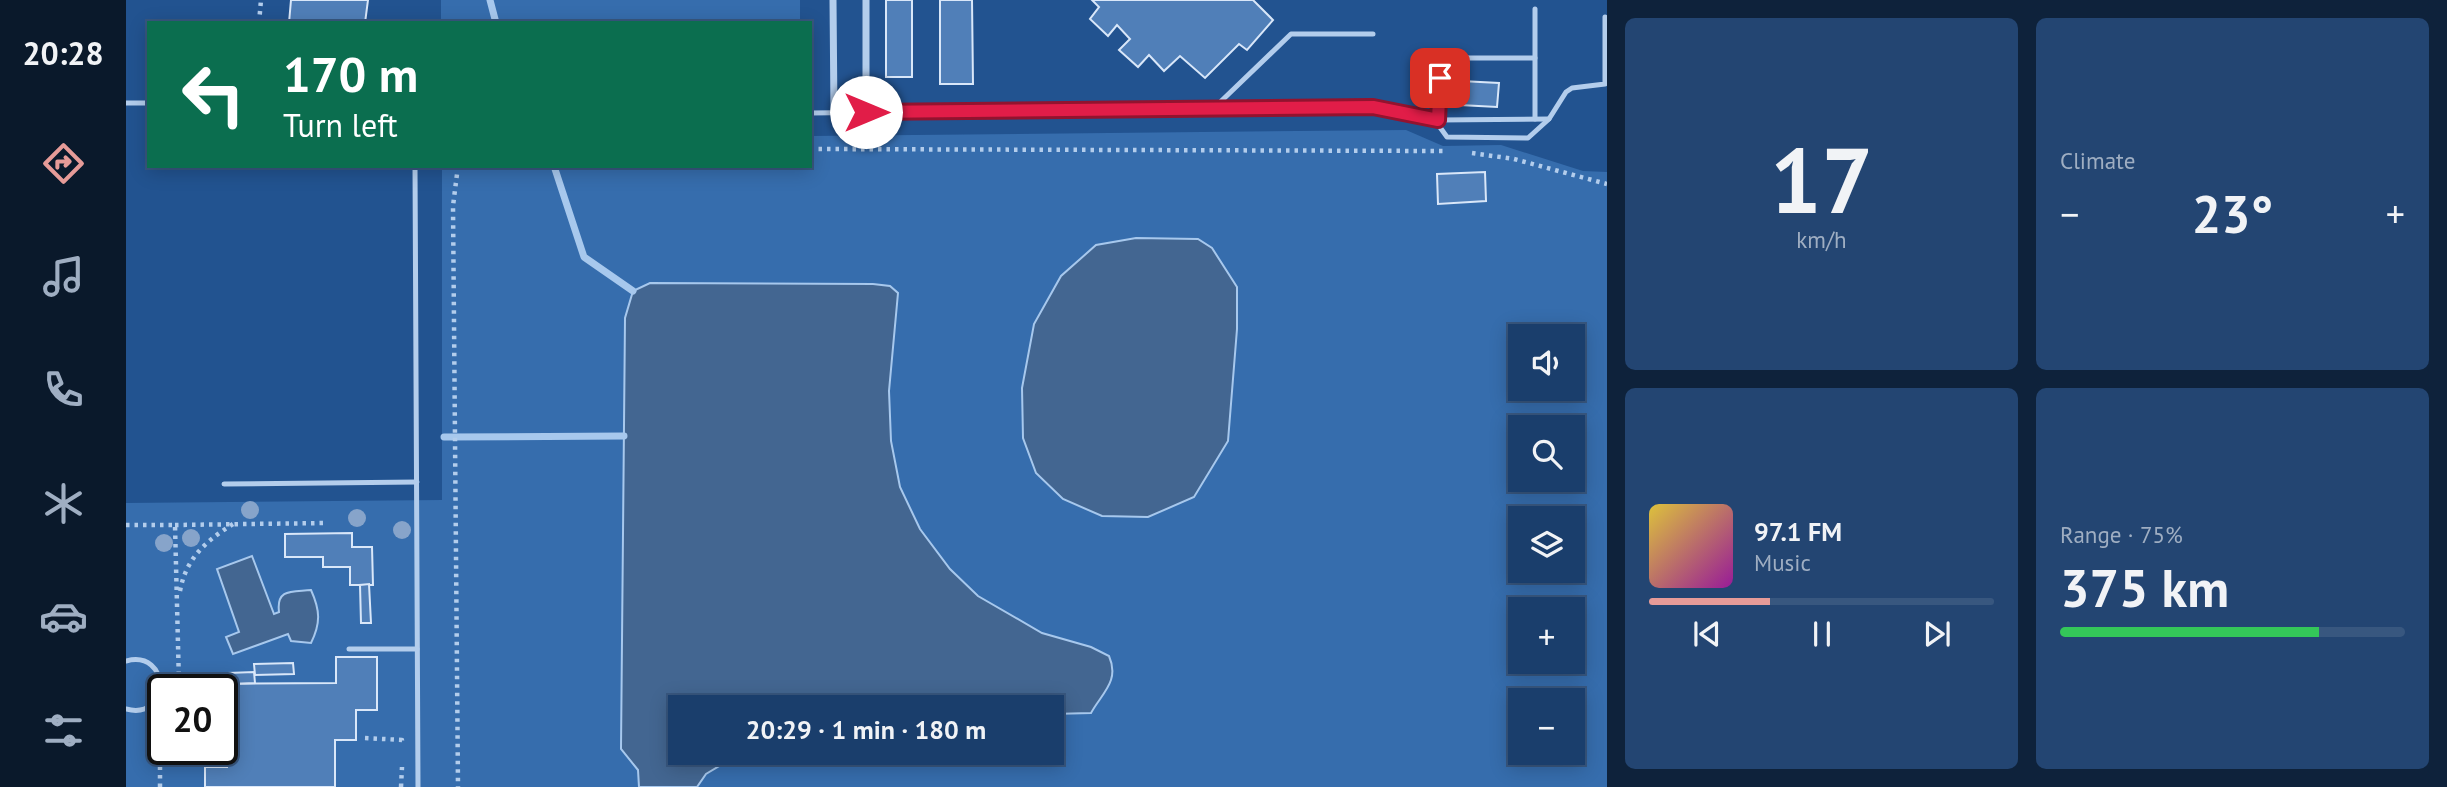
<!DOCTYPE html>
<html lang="en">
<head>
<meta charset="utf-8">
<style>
	:root { --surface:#1a3e6c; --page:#234572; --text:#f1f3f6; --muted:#9faec2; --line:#38577f; --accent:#e69b98 }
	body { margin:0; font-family:"PT Sans",sans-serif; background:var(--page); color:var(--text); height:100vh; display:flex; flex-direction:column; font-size:26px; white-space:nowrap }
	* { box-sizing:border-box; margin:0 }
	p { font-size:23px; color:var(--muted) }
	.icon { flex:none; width:38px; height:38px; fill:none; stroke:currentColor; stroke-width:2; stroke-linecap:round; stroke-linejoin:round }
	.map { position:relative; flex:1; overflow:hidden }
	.drawer { display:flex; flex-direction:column; gap:18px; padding:18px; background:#0e223b; width:840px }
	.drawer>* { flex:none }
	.banner { position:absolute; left:21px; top:21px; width:665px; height:147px; border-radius:0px; box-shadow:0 4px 18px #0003,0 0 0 2px var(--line); background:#0b6e4f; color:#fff; overflow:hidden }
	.buttons { position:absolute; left:1382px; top:324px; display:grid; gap:14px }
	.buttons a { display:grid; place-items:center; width:77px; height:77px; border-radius:0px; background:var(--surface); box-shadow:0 4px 18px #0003,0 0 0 2px var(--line); font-size:35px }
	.speed { position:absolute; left:21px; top:674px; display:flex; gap:14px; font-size:35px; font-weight:700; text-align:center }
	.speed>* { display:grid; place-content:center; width:91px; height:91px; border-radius:50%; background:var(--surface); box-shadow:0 4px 18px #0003,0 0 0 2px var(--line); line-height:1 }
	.speed .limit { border:4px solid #111; border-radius:10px; background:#fff; color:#111 }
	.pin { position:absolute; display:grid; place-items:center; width:60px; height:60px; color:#fff; margin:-30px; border-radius:14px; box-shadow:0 4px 10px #0006 }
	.me { position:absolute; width:77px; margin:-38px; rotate:90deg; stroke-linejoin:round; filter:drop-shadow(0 0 5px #0008) }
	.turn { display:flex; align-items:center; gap:24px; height:147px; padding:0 21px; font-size:32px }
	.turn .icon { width:91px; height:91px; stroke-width:2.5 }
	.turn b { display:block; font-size:49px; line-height:60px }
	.big { font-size:52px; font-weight:600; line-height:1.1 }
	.drawer .widget { flex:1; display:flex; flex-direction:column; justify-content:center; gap:10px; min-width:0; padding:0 24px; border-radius:10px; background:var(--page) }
	.drawer .dial { align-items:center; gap:0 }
	.dial b { font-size:91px; line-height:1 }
	.song { display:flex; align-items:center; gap:21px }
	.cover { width:84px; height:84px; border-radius:10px; background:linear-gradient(135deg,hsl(50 70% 55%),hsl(300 70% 35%)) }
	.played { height:7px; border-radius:4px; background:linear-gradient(90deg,var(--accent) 35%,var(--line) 35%) }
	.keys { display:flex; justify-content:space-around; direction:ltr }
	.heat { display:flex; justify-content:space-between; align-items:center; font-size:38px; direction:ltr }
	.charge { height:10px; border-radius:5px; background:linear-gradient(90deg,#34c759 75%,var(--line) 0) }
	.drawer .tiles { flex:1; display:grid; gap:18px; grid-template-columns:repeat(2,1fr) }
	.trip { position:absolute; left:542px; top:695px; width:396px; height:70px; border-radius:0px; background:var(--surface); box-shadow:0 4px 18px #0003,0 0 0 2px var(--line); font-weight:600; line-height:70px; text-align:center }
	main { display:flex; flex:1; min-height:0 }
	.tab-bar { display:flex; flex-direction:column; width:126px; justify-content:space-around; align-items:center; background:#0a192b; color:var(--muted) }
	.tab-bar .icon { width:49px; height:49px }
	.tab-bar .on { color:var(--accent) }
	.tab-bar b { font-size:32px; color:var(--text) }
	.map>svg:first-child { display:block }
</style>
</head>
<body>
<main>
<nav class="tab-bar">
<b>20:28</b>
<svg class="icon on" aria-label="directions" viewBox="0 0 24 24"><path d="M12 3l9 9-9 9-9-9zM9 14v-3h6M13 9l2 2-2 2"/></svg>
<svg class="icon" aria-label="music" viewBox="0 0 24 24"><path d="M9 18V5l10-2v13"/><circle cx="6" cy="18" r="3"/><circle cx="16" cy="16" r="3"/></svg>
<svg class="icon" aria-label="phone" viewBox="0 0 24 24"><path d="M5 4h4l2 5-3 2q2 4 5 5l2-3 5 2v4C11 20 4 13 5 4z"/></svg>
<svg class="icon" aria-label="climate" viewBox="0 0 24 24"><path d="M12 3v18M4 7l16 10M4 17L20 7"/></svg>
<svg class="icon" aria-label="car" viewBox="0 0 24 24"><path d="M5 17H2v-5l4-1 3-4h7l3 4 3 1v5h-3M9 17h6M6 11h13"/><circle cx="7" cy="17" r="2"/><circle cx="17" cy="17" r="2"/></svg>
<svg class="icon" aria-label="filters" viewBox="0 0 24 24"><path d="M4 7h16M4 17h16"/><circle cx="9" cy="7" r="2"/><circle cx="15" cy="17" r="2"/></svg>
</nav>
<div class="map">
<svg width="1481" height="787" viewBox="0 0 1481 787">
	<rect width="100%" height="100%" fill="#225390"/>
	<!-- green -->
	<g fill="#366dad" fill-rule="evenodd">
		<rect x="315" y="0" width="359" height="23"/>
		<path d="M1280,130l37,16 58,-1 82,26 24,1v615h-1481v-284l316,-3v-334h368v-30zM1395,336h52v52h-52zM1395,427h52v53h-52zM1395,518h52v52h-52zM1395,609h52v53h-52zM37,690h59v59h-59zM1395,700h52v52h-52zM555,707h371v45h-371z"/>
	</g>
	<!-- water -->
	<g fill="#436691" stroke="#a7c8ed" stroke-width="2">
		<path d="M1010,238l62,1 14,9 25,39v42l-9,112 -34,56 -46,20 -46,-1 -39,-17 -27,-26 -13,-35 -1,-50 12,-64 27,-48 35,-31z"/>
		<path d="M524,283l223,1 17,2 8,7 -9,98 2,50 9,46 20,42 30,40 28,27 64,37 49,14 18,9c11,25 -7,37 -18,57l-39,1v-7h-371v45l60,1 -35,21 -9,13h-58l-1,-17 -17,-21 4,-431 8,-27z"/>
		<path d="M126,556l22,58 5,-2c-3,-24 14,-20 32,-22 9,20 10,33 0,53l-20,-2 -3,-7 -55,20 -7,-17 13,-5 -22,-63z"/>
	</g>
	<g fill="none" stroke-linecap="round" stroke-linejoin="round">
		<!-- stream -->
		<g stroke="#a7c8ed" stroke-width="7">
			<path d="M364,0l6,23"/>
			<path d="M428,166l30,91 49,34"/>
			<path d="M318,437l180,-1"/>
		</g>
	</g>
	<!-- building -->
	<g fill="#507fb8" stroke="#d9e7f9" stroke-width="2">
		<path d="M165,0h77l-3,23h-76z"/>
		<rect x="760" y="0" width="26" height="77"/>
		<path d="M814,0h32l1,84h-33z"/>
		<path d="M966,0h161l20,20 -26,30 -8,-6 -34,34 -25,-22 -16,15 -15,-16 -11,12 -19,-17 11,-11 -13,-14 -9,11 -18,-17 9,-12z"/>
		<path d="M1335,81l38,2 -2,24 -37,-2z"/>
		<path d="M1359,172l1,29 -48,3 -1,-30z"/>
		<path d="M226,533v14h20l1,38h-23v-18h-27v-10h-38v-23z"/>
		<path d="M243,584l2,39h-10l-1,-38z"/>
		<path d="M210,657h41v53h-21v30h-21v47h-130v-20h22l-1,-26h-4v-51h-27v-6l141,-1z"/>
		<path d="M167,663l1,11 -39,1 -1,-11z"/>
		<path d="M128,672l1,11 -53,2 -1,-11z"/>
	</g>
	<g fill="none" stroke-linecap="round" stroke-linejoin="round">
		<!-- path -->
		<g stroke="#b3cdec" stroke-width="4.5" stroke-dasharray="3.5 5" stroke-linecap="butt">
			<path d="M133,23l2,-23"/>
			<path d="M684,149l633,2"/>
			<path d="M1346,153l42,6 93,25"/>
			<path d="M332,166l-5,40 5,581"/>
			<path d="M0,525h49l4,159"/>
			<path d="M49,525l151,-2"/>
			<path d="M54,591c6,-33 26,-50 53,-67"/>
			<path d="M239,738l37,2v4"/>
			<path d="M34,787v-67"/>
			<path d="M275,787l1,-20"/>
		</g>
		<!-- service -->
		<g stroke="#b3cdec" stroke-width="5">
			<path d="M0,103h23"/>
			<path d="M1087,109l78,-75h82"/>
			<path d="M684,113l563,-6 65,13 111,-1"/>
			<path d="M1308,119l13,18 81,1 21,-19 17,-27 6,-4 33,-4v-67"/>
			<path d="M1409,119v-110"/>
			<path d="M1312,120l3,-62h94"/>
			<path d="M289,166l3,621"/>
			<path d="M98,484l193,-2"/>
			<path d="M223,649h68"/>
			<path d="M0,661c45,-12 45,60 0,48"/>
		</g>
		<!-- minor -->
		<g stroke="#b3cdec" stroke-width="7">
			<path d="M707,0l1,113"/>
			<path d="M740,0v112"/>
		</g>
	</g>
	<!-- trees -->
	<g fill="#87a4ca">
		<circle cx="124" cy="510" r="9"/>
		<circle cx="231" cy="518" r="9"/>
		<circle cx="276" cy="530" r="9"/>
		<circle cx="65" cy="538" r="9"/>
		<circle cx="38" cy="543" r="9"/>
	</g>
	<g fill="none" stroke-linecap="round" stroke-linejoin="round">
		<defs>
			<path id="route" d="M740,112l507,-5 65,13 2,-42"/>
		</defs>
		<!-- route casing -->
		<use href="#route" stroke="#92132f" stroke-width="18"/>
		<!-- route -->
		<use href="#route" stroke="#e11d48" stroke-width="12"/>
	</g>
</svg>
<div class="buttons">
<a><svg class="icon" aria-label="sound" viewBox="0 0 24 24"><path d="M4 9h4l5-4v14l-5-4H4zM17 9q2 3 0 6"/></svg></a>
<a><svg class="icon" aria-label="search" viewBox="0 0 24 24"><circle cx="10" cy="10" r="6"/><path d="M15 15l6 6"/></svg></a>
<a><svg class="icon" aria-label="layers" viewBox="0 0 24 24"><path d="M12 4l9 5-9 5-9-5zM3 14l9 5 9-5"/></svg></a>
<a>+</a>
<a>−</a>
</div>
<div class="speed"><div class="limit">20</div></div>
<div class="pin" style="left:1314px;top:78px;background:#d93025"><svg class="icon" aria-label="arrive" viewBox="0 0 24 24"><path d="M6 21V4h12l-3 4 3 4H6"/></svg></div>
<svg class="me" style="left:740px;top:112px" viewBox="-20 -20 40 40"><circle r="19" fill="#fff"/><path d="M0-13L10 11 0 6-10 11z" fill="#e11d48"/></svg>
<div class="trip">20:29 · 1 min · 180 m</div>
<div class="banner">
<div class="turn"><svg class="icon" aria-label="left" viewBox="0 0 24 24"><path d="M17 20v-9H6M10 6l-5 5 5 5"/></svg><div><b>170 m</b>Turn left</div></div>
</div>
</div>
<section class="drawer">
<div class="tiles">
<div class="widget dial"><b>17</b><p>km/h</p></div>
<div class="widget"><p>Climate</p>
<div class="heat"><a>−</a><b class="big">23°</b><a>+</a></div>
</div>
<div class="widget">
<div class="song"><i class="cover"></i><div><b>97.1 FM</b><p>Music</p></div></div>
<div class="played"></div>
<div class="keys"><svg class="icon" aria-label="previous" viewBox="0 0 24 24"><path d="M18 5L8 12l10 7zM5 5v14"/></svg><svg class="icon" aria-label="pause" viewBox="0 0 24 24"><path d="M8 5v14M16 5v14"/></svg><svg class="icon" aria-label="next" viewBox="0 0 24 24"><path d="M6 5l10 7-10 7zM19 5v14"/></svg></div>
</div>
<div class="widget"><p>Range · 75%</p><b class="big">375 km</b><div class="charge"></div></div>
</div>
</section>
</main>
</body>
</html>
